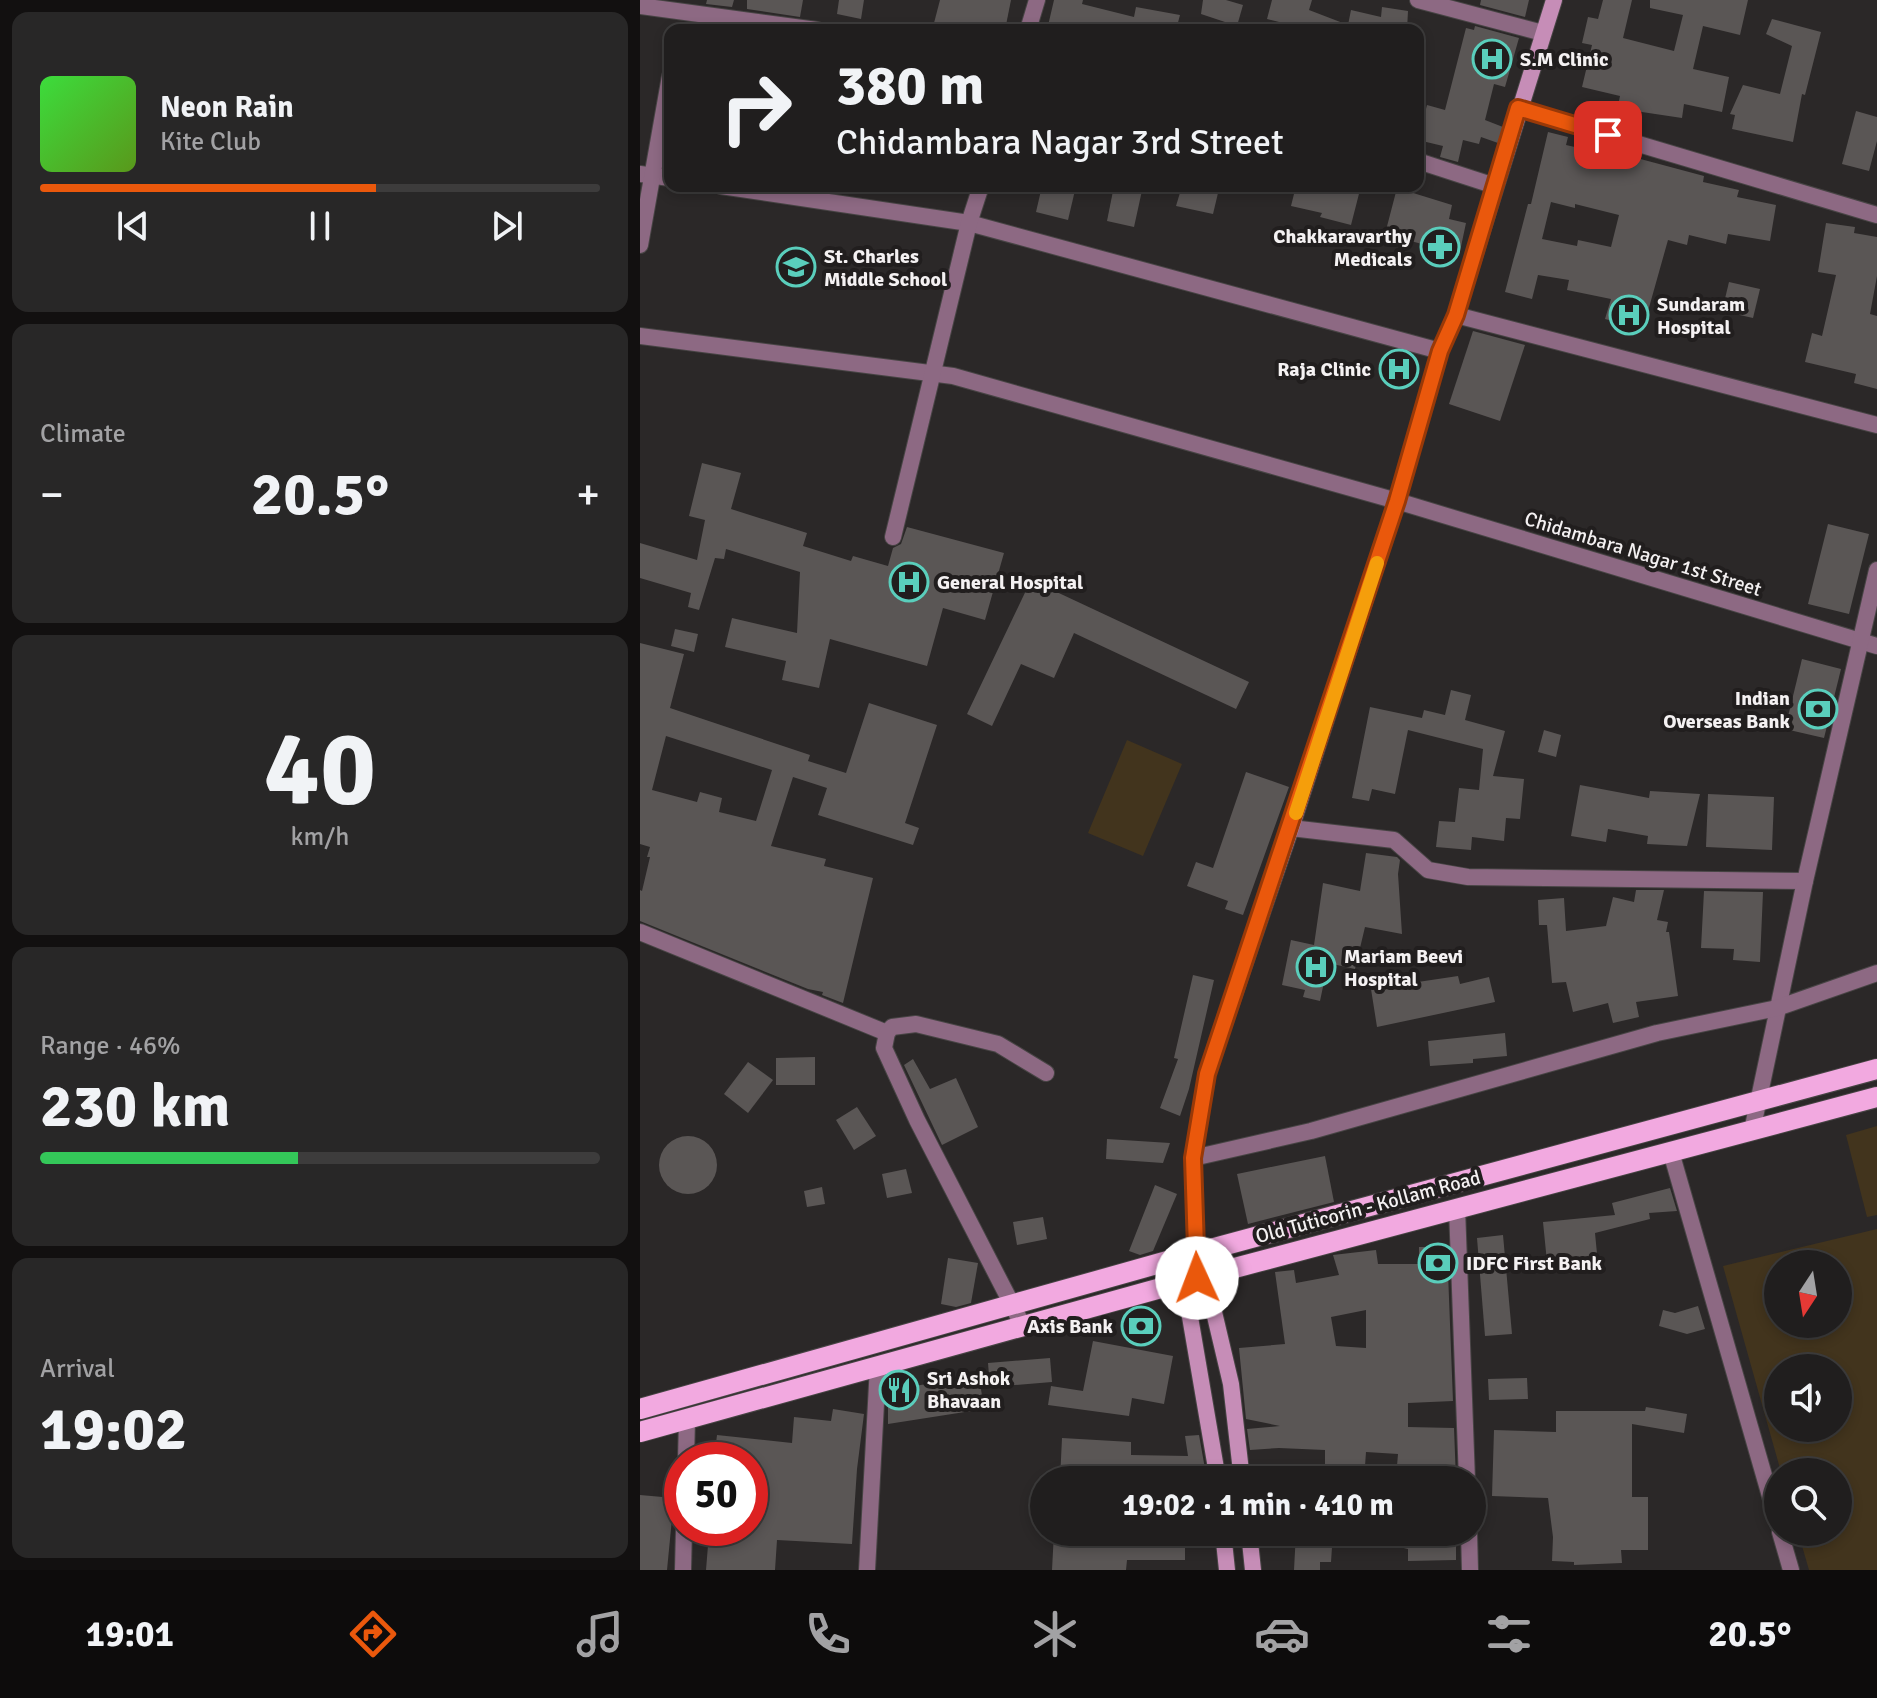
<!DOCTYPE html>
<html lang="en">
<head>
<meta charset="utf-8">
<style>
	:root { --surface:#201e1e; --page:#282727; --text:#f1f3f6; --muted:#a2a2a4; --line:#3d3c3c; --accent:#ea580c }
	body { margin:0; font-family:Signika,sans-serif; background:var(--page); color:var(--text); height:100vh; display:flex; flex-direction:column; font-size:30px; white-space:nowrap }
	* { box-sizing:border-box; margin:0 }
	p { font-size:26px; color:var(--muted) }
	.icon { flex:none; width:44px; height:44px; fill:none; stroke:currentColor; stroke-width:2; stroke-linecap:round; stroke-linejoin:round }
	.map { position:relative; flex:1; overflow:hidden }
	.details { display:flex; flex-direction:column; gap:12px; padding:12px; background:#121010; width:640px }
	.details>* { flex:none }
	.banner { position:absolute; left:24px; top:24px; width:760px; height:168px; border-radius:16px; box-shadow:0 4px 12px #0003,0 0 0 2px var(--line); background:#201e1e; color:var(--text); overflow:hidden }
	.needle { width:52px; rotate:192deg }
	.tools { position:absolute; left:1124px; top:1250px; display:grid; gap:16px }
	.tools a { display:grid; place-items:center; width:88px; height:88px; border-radius:50%; background:var(--surface); box-shadow:0 4px 12px #0003,0 0 0 2px var(--line); font-size:40px }
	.speed { position:absolute; left:24px; top:1442px; display:flex; gap:16px; font-size:40px; font-weight:700; text-align:center }
	.speed>* { display:grid; place-content:center; width:104px; height:104px; border-radius:50%; background:var(--surface); box-shadow:0 4px 12px #0003,0 0 0 2px var(--line); line-height:1 }
	.speed .limit { border:12px solid #d22; background:#fff; color:#111 }
	.pin { position:absolute; display:grid; place-items:center; width:68px; height:68px; color:#fff; margin:-34px; border-radius:16px; box-shadow:0 4px 12px #0006 }
	.me { position:absolute; width:88px; margin:-44px; rotate:358deg; stroke-linejoin:round; filter:drop-shadow(0 0 6px #0008) }
	.turn { display:flex; align-items:center; gap:28px; height:168px; padding:0 40px; font-size:36px }
	.turn .icon { width:104px; height:104px; stroke-width:2.5 }
	.turn b { display:block; font-size:56px; line-height:68px }
	.big { font-size:60px; font-weight:700; line-height:1.1 }
	.details .card { flex:1; display:flex; flex-direction:column; justify-content:center; gap:12px; min-width:0; padding:0 28px; border-radius:16px; background:var(--page) }
	.details .dial { align-items:center; gap:0 }
	.dial b { font-size:104px; line-height:1 }
	.song { display:flex; align-items:center; gap:24px }
	.cover { width:96px; height:96px; border-radius:12px; background:linear-gradient(135deg,hsl(120 70% 55%),hsl(90 70% 35%)) }
	.played { height:8px; border-radius:4px; background:linear-gradient(90deg,var(--accent) 60%,var(--line) 60%) }
	.keys { display:flex; justify-content:space-around; direction:ltr }
	.heat { display:flex; justify-content:space-between; align-items:center; font-size:44px; direction:ltr }
	.charge { height:12px; border-radius:6px; background:linear-gradient(90deg,#34c759 46%,var(--line) 0) }
	.trip { position:absolute; left:390px; top:1466px; width:456px; height:80px; border-radius:40px; background:var(--surface); box-shadow:0 4px 12px #0003,0 0 0 2px var(--line); font-weight:700; line-height:80px; text-align:center }
	.dock { display:flex; height:128px; justify-content:space-around; align-items:center; background:#0d0c0c; color:var(--muted) }
	.dock .icon { width:56px; height:56px }
	.dock .selected { color:var(--accent) }
	.dock b { font-size:36px; color:var(--text) }
	main { display:flex; flex:1; min-height:0 }
	.map>svg:first-child { display:block }
</style>
</head>
<body>
<main>
<section class="details">
<div class="card">
<div class="song"><i class="cover"></i><div><b>Neon Rain</b><p>Kite Club</p></div></div>
<div class="played"></div>
<div class="keys"><svg class="icon" aria-label="previous" viewBox="0 0 24 24"><path d="M18 5L8 12l10 7zM5 5v14"/></svg><svg class="icon" aria-label="pause" viewBox="0 0 24 24"><path d="M8 5v14M16 5v14"/></svg><svg class="icon" aria-label="next" viewBox="0 0 24 24"><path d="M6 5l10 7-10 7zM19 5v14"/></svg></div>
</div>
<div class="card"><p>Climate</p>
<div class="heat"><a>−</a><b class="big">20.5°</b><a>+</a></div>
</div>
<div class="card dial"><b>40</b><p>km/h</p></div>
<div class="card"><p>Range · 46%</p><b class="big">230 km</b><div class="charge"></div></div>
<div class="card"><p>Arrival</p><b class="big">19:02</b></div>
</section>
<div class="map">
<svg width="1237" height="1570" viewBox="0 0 1237 1570">
	<rect width="100%" height="100%" fill="#2b2828"/>
	<!-- green -->
	<g fill="#42341d" fill-rule="evenodd">
		<path d="M487,740l55,24 -39,92 -55,-23z"/>
		<path d="M1237,1126v89l-10,2 -21,-82z"/>
		<path d="M1237,1229v341h-68l-11,-38h40v-60h-57l-58,-206zM1138,1264h60v60h-60zM1138,1368h60v60h-60z"/>
	</g>
	<!-- building -->
	<g fill="#5a5655" fill-rule="evenodd">
		<path d="M67,0h27l-2,7 -26,-3z"/>
		<path d="M107,0h56l-3,17 -53,-8z"/>
		<path d="M199,0h25l-3,19 -24,-5z"/>
		<path d="M300,0h71l-6,30h-41l-30,-7z"/>
		<path d="M414,0h29l-1,4 52,13 2,-10 44,8 -4,15h-129z"/>
		<path d="M563,0h23l17,5 -6,21 -36,-12z"/>
		<path d="M632,0h40l-3,10 39,15 3,-15 30,7 1,-10 26,4 -1,19h-95l-45,-11z"/>
		<path d="M841,0h48l-4,17 -45,-12z"/>
		<path d="M963,0h29l-9,38 51,13 9,-36 -33,-7v-8h98l-8,35 -37,-9 -10,43 36,8 -7,35 -38,-8 -2,14 -40,-6 -24,-6 2,-10 -38,-9 10,-42 -10,-2 6,-26 10,2z"/>
		<path d="M1132,19l49,13 -16,63 -3,-1 -9,48 -61,-13 3,-14 -5,-1 13,-29 37,9 12,-48 -26,-12z"/>
		<path d="M835,26l44,12 -14,49 -11,-3 -9,36 18,7 -5,16 -17,-6 -2,7 -16,-4 -5,22 -18,-5 3,-11 -25,-6 9,-35 18,5 21,-82 8,2z"/>
		<path d="M1216,111l21,6v24l-8,30 -27,-7z"/>
		<path d="M908,132l20,5 -2,8 22,5 -1,2 45,12 1,-7 71,19 -1,6 36,8 -2,7 39,8 -6,36 -42,-7 -2,10 -37,-9 -2,10 -19,-5 -25,89 -38,-10 6,-20 -44,-9 2,-10 -31,-5 -6,24 -27,-7 23,-88h3zM911,202l24,6v-4l44,11 -8,32 -33,-7 -1,6 -35,-7z"/>
		<path d="M402,186h34l-8,34 -32,-8z"/>
		<path d="M474,186h29l-9,41 -27,-6z"/>
		<path d="M542,186l36,7 -5,21 -37,-8z"/>
		<path d="M656,186h65l-10,39 -31,-8 2,-4 -31,-7z"/>
		<path d="M757,188l55,17 -3,14 17,4 -7,33 -27,-6 1,-3 -48,-13z"/>
		<path d="M1186,223l29,4 -1,6 23,4v39l-7,38 7,2v73l-23,-6 2,-9 -51,-12 7,-29 10,3 14,-61 -18,-3z"/>
		<path d="M1089,282l31,7 -7,29 -31,-7z"/>
		<path d="M833,331l52,14 -25,76 -51,-17z"/>
		<path d="M62,463l39,10 -10,36 76,24 -4,13 48,15 2,-5 35,10 5,-18 8,-4 6,-17 97,26 -19,67 -42,-12 -16,58 -97,-27 -11,49 -37,-8 4,-19 -61,-14 7,-29 65,15 3,-61 -74,-23 -2,10 -9,-1 -16,52 -11,-3 3,-14 -51,-15v-35l57,17 8,-40 -16,-4z"/>
		<path d="M1188,524l41,10 -20,80 -41,-10z"/>
		<path d="M391,580l218,102 -13,27 -162,-76 -20,45 -33,-14 -29,62 -25,-12z"/>
		<path d="M35,629l23,5 -4,18 -23,-6z"/>
		<path d="M0,643l44,11 -14,54 140,47 -2,6 38,12 23,-70 68,22 -32,98 14,5 -6,17 -95,-30 9,-27 -34,-11 -22,69 55,13 -2,7 49,12 -30,125 -21,-8 1,-3 -15,-3 -168,-68v-31l2,1 8,-34h-3l3,-10 -10,-3zM26,736l106,34 -16,51 -37,-9 3,-14 -22,-6 -3,10 -45,-12z"/>
		<path d="M1162,659l39,10 -17,69 -39,-9z"/>
		<path d="M811,690l20,5 -6,25 40,11 -12,45 31,3 -4,40 -14,-1 -2,23 -32,-4 -1,13 -35,-3 3,-26 16,1 4,-34 20,2 4,-41 -75,-19 -13,64 -23,-5 -3,12 -17,-3 18,-91 52,11 2,-8 21,5z"/>
		<path d="M904,730l17,5 -5,22 -18,-5z"/>
		<path d="M606,772l43,15 -46,128 -18,-6 3,-8 -41,-15 9,-24 17,6z"/>
		<path d="M940,785l69,13 1,-7 50,3 -13,52 -40,-2 1,-8 -40,-7 -2,13 -35,-6z"/>
		<path d="M1068,794l66,3 -2,53 -66,-3z"/>
		<path d="M726,853l31,4 3,3 -2,14 4,60 -37,-7 -10,42 -27,-6 -8,38 -17,-4 2,-7 -23,-5 9,-45 23,5 9,-62 37,8z"/>
		<path d="M996,890h28l-7,30 11,2 -2,10h3l9,64 -42,6 3,15 -26,6 -5,-20 -35,9 -7,-30 -14,1 -5,-58h-8l-1,-25 26,-2 2,33 40,-5 7,-29 21,5z"/>
		<path d="M1064,891l59,1 -3,70 -27,-2 1,-11 -33,-1z"/>
		<path d="M553,975l21,5 -25,109 -9,27 -20,-8 18,-49 -4,-1z"/>
		<path d="M818,976l2,8 29,-7 6,25 -118,25 -6,-38z"/>
		<path d="M865,1033l2,23 -34,3v4l-43,3 -2,-25z"/>
		<path d="M175,1057v28h-39v-27z"/>
		<path d="M273,1059l17,30 26,-11 22,49 -36,18 -38,-80z"/>
		<path d="M108,1062l25,18 -25,33 -24,-19z"/>
		<path d="M217,1107l19,29 -22,14 -18,-30z"/>
		<circle cx="48" cy="1165" r="29"/>
		<path d="M467,1139l63,4 -7,20 -57,-4z"/>
		<path d="M685,1156l9,46 -86,22 -11,-50z"/>
		<path d="M266,1169l6,24 -25,5 -5,-24z"/>
		<path d="M515,1185l22,9 -24,57 -13,4 -11,-4z"/>
		<path d="M182,1187l3,17 -18,3 -3,-16z"/>
		<path d="M1030,1188l7,23 -28,2 1,6 -55,14 3,31 -16,2v-8l-35,4 -4,-40 72,-7 -3,-12z"/>
		<path d="M403,1217l4,22 -30,6 -4,-23z"/>
		<path d="M863,1235l9,99 -27,2 -8,-98z"/>
		<path d="M779,1247h28l6,154 -45,2v24l46,1 2,52 -60,-2 2,-24 -32,-2 -2,28h-20l1,-12 -20,-2v-16l-46,-2 -29,2 -3,-21 33,-3 -34,-7 -7,-71 46,-4 -10,-72 19,-2 2,13 43,-8 -6,-20 43,-5 2,14h41zM726,1310v38l-30,-2 -5,-29z"/>
		<path d="M308,1258l30,5 -7,40 -15,4 -15,-3z"/>
		<path d="M1058,1306l7,23 -18,5 -28,-8 4,-16 12,3z"/>
		<path d="M453,1341l80,15 -9,48 -32,-6 -3,18 -81,-11 3,-19 32,5z"/>
		<path d="M410,1358l2,24 -62,5 -2,-24z"/>
		<path d="M339,1376l5,33 -96,15v-34z"/>
		<path d="M887,1378l1,21 -39,1 -1,-21z"/>
		<path d="M1006,1407l41,7 -3,19 -52,-9v73h16v53h-27l1,13 -48,2v-3l-22,-1 1,-24 -5,-39 -56,-2 2,-66 62,2v-21h89z"/>
		<path d="M193,1409l31,5 -7,55 -5,75 -75,-4 -2,30h-69l3,-37 41,3v-76h-36l3,-25 75,8 2,-26 37,4z"/>
		<path d="M559,1435l8,45h-147l2,-42 69,4v13l57,1 -3,-20z"/>
		<path d="M0,1495l34,3 -7,72h-27z"/>
		<path d="M414,1532h131v28h-58l-1,10h-74z"/>
		<path d="M656,1532h37l-2,30h-11v8h-26z"/>
		<path d="M726,1532h90v28l-48,1v-12l-43,-10z"/>
	</g>
	<g fill="none" stroke-linecap="round" stroke-linejoin="round">
		<defs>
			<g id="minor">
				<path d="M778,0l125,33"/>
				<path d="M0,6l177,24"/>
				<path d="M388,30l9,-30"/>
				<path d="M878,108l359,107"/>
				<path d="M778,161l77,25"/>
				<path d="M0,174l30,4"/>
				<path d="M81,186l248,37 471,128"/>
				<path d="M0,245l30,-169"/>
				<path d="M816,315l421,110"/>
				<path d="M0,336l313,40 444,125 480,145"/>
				<path d="M253,537l76,-314 12,-37"/>
				<path d="M651,828l103,12 34,30 40,7 337,4"/>
				<path d="M0,932l247,101"/>
				<path d="M1112,1131l53,-250 72,-311"/>
				<path d="M1031,1152l107,372"/>
				<path d="M553,1158l118,-27 346,-98 120,-25 100,-35"/>
				<path d="M817,1208l10,272"/>
				<path d="M383,1326l-106,-206 -33,-72 3,-15 5,-6 24,-3 82,20 48,29"/>
				<path d="M46,1460l1,-41"/>
				<path d="M829,1532l1,38"/>
				<path d="M1140,1532l11,38"/>
				<path d="M43,1570l1,-42"/>
				<path d="M227,1570l11,-204"/>
			</g>
			<g id="secondary">
				<path d="M557,1278l17,34 17,72 11,96"/>
				<path d="M578,1480l-29,-169 8,-33 -4,-120 14,-84 84,-246 106,-327 43,-150 16,-36 98,-315"/>
				<path d="M583,1532l4,38"/>
				<path d="M609,1532l4,38"/>
			</g>
			<g id="primary">
				<path d="M0,1409l556,-156 681,-184"/>
				<path d="M0,1432l557,-154 680,-181"/>
			</g>
		</defs>
		<!-- minor casing -->
		<use href="#minor" stroke="#474444" stroke-width="18"/>
		<!-- secondary casing -->
		<use href="#secondary" stroke="#474444" stroke-width="18"/>
		<!-- primary casing -->
		<use href="#primary" stroke="#474444" stroke-width="22"/>
		<!-- minor -->
		<use href="#minor" stroke="#8d6983" stroke-width="16"/>
		<!-- secondary -->
		<use href="#secondary" stroke="#c68db7" stroke-width="16"/>
		<!-- primary -->
		<use href="#primary" stroke="#f2a9e0" stroke-width="20"/>
	</g>
	<g fill="none" stroke-linecap="round" stroke-linejoin="round">
		<defs>
			<path id="route" d="M557,1278l-4,-120 14,-84 190,-573 43,-150 16,-36 62,-207 90,27"/>
		</defs>
		<!-- route casing -->
		<use href="#route" stroke="#983908" stroke-width="20"/>
		<!-- route -->
		<use href="#route" stroke="#ea580c" stroke-width="14"/>
		<!-- slow -->
		<path stroke="#f59e0b" stroke-width="14" d="M656,813l81,-250"/>
	</g>
	<!-- icons -->
	<defs>
		<symbol id="hospital-ring" viewBox="-11 -11 22 22"><circle r="9.5" fill="#211e1e" stroke="#5acebc" stroke-width="1.5"/><path d="M-5-5h3v3.5h4V-5h3V5h-3V1.5h-4V5h-3Z" fill="#5acebc"/></symbol>
		<symbol id="pharmacy-ring" viewBox="-11 -11 22 22"><circle r="9.5" fill="#211e1e" stroke="#5acebc" stroke-width="1.5"/><path d="M-2-6h4v4h4v4h-4v4h-4v-4h-4v-4h4Z" fill="#5acebc"/></symbol>
		<symbol id="school-ring" viewBox="-11 -11 22 22"><circle r="9.5" fill="#211e1e" stroke="#5acebc" stroke-width="1.5"/><path d="M0-5L7-2L0 1L-7-2ZM-4 1L0 2.5L4 1V4Q0 6-4 4Z" fill="#5acebc"/></symbol>
		<symbol id="bank-ring" viewBox="-11 -11 22 22"><circle r="9.5" fill="#211e1e" stroke="#5acebc" stroke-width="1.5"/><path d="M-6-4H6V4H-6ZM0-2.3a2.3 2.3 0 1 0 0 4.6a2.3 2.3 0 1 0 0-4.6Z" fill="#5acebc"/></symbol>
		<symbol id="restaurant-ring" viewBox="-11 -11 22 22"><circle r="9.5" fill="#211e1e" stroke="#5acebc" stroke-width="1.5"/><path d="M-5-6h1v4h1v-4h1v4h1v-4h1v5L-1.5 .5V6h-2V.5L-5-1ZM5-6V6H3V1.5H1.5Q1.5-4 5-6Z" fill="#5acebc"/></symbol>
	</defs>
	<g fill-rule="evenodd">
		<use href="#hospital-ring" x="830" y="37" width="44" height="44"/>
		<use href="#pharmacy-ring" x="778" y="225" width="44" height="44"/>
		<use href="#school-ring" x="134" y="245" width="44" height="44"/>
		<use href="#hospital-ring" x="967" y="293" width="44" height="44"/>
		<use href="#hospital-ring" x="737" y="347" width="44" height="44"/>
		<use href="#hospital-ring" x="247" y="560" width="44" height="44"/>
		<use href="#bank-ring" x="1156" y="687" width="44" height="44"/>
		<use href="#hospital-ring" x="654" y="945" width="44" height="44"/>
		<use href="#bank-ring" x="776" y="1241" width="44" height="44"/>
		<use href="#bank-ring" x="479" y="1304" width="44" height="44"/>
		<use href="#restaurant-ring" x="237" y="1368" width="44" height="44"/>
	</g>
	<g text-anchor="middle" dominant-baseline="central" stroke-width="8" stroke-linejoin="round" paint-order="stroke">
		<!-- poi labels -->
		<g font-size="20" font-weight="bold" fill="#f4f1f2" stroke="#211e1e" text-anchor="start">
			<text x="880" y="59">S.M Clinic</text>
			<text x="772" y="236" text-anchor="end">Chakkaravarthy<tspan x="772" dy="23">Medicals</tspan></text>
			<text x="184" y="256">St. Charles<tspan x="184" dy="23">Middle School</tspan></text>
			<text x="1017" y="304">Sundaram<tspan x="1017" dy="23">Hospital</tspan></text>
			<text x="731" y="369" text-anchor="end">Raja Clinic</text>
			<text x="297" y="582">General Hospital</text>
			<text x="1150" y="698" text-anchor="end">Indian<tspan x="1150" dy="23">Overseas Bank</tspan></text>
			<text x="704" y="956">Mariam Beevi<tspan x="704" dy="23">Hospital</tspan></text>
			<text x="826" y="1263">IDFC First Bank</text>
			<text x="473" y="1326" text-anchor="end">Axis Bank</text>
			<text x="287" y="1378">Sri Ashok<tspan x="287" dy="23">Bhavaan</tspan></text>
		</g>
		<!-- street labels -->
		<g font-size="20" fill="#f4f1f2" stroke="#211e1e">
			<text transform="translate(1003 554) rotate(17)">Chidambara Nagar 1st Street</text>
			<text transform="translate(728 1207) rotate(-15)">Old Tuticorin - Kollam Road</text>
		</g>
	</g>
</svg>
<div class="tools">
<a><svg class="needle" viewBox="-14 -14 28 28"><path d="M0-13l5 13h-10z" fill="#e53935"/><path d="M0 13l5-13h-10z" fill="#a2a2a4"/></svg></a>
<a><svg class="icon" aria-label="sound" viewBox="0 0 24 24"><path d="M4 9h4l5-4v14l-5-4H4zM17 9q2 3 0 6"/></svg></a>
<a><svg class="icon" aria-label="search" viewBox="0 0 24 24"><circle cx="10" cy="10" r="6"/><path d="M15 15l6 6"/></svg></a>
</div>
<div class="speed"><div class="limit">50</div></div>
<div class="pin" style="left:968px;top:135px;background:#d93025"><svg class="icon" aria-label="arrive" viewBox="0 0 24 24"><path d="M6 21V4h12l-3 4 3 4H6"/></svg></div>
<svg class="me" style="left:557px;top:1278px" viewBox="-20 -20 40 40"><circle r="19" fill="#fff"/><path d="M0-13L10 11 0 6-10 11z" fill="#ea580c"/></svg>
<div class="trip">19:02 · 1 min · 410 m</div>
<div class="banner">
<div class="turn"><svg class="icon" aria-label="right" viewBox="0 0 24 24"><path d="M7 20v-9h11M14 6l5 5-5 5"/></svg><div><b>380 m</b>Chidambara Nagar 3rd Street</div></div>
</div>
</div>
</main>
<nav class="dock">
<b>19:01</b>
<svg class="icon selected" aria-label="directions" viewBox="0 0 24 24"><path d="M12 3l9 9-9 9-9-9zM9 14v-3h6M13 9l2 2-2 2"/></svg>
<svg class="icon" aria-label="music" viewBox="0 0 24 24"><path d="M9 18V5l10-2v13"/><circle cx="6" cy="18" r="3"/><circle cx="16" cy="16" r="3"/></svg>
<svg class="icon" aria-label="phone" viewBox="0 0 24 24"><path d="M5 4h4l2 5-3 2q2 4 5 5l2-3 5 2v4C11 20 4 13 5 4z"/></svg>
<svg class="icon" aria-label="climate" viewBox="0 0 24 24"><path d="M12 3v18M4 7l16 10M4 17L20 7"/></svg>
<svg class="icon" aria-label="car" viewBox="0 0 24 24"><path d="M5 17H2v-5l4-1 3-4h7l3 4 3 1v5h-3M9 17h6M6 11h13"/><circle cx="7" cy="17" r="2"/><circle cx="17" cy="17" r="2"/></svg>
<svg class="icon" aria-label="filters" viewBox="0 0 24 24"><path d="M4 7h16M4 17h16"/><circle cx="9" cy="7" r="2"/><circle cx="15" cy="17" r="2"/></svg>
<b>20.5°</b>
</nav>
</body>
</html>
